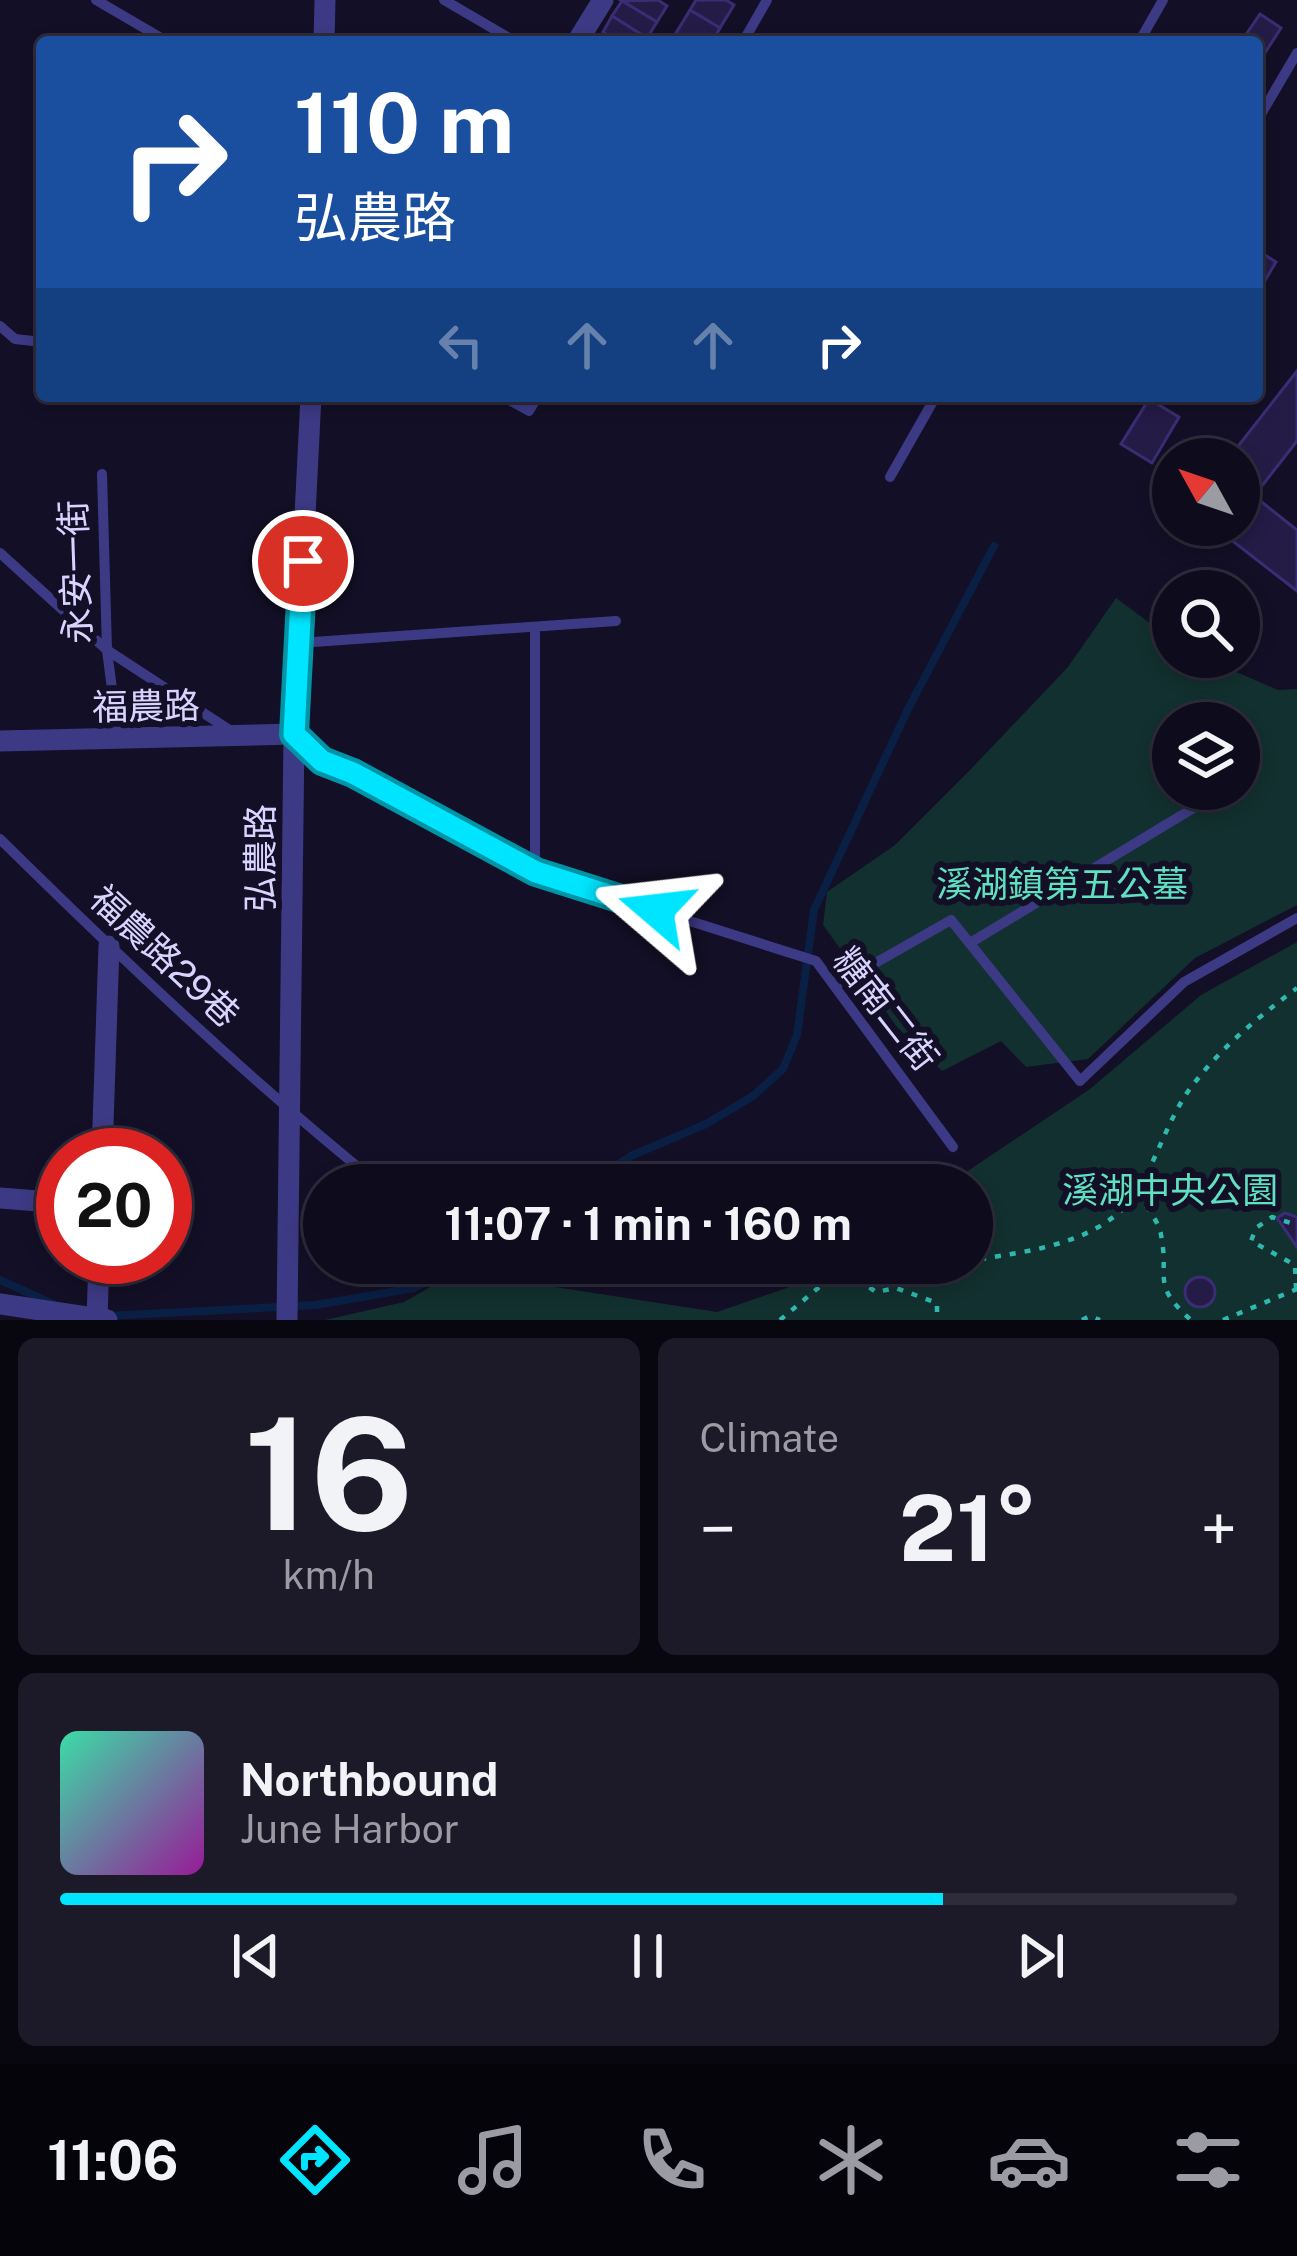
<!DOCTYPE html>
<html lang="en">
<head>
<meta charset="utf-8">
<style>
	:root { --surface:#0e0b1c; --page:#1c1929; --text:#f1f3f6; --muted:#9b9ba3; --line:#2e2b3b; --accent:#00e5ff }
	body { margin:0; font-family:"Public Sans","Noto Sans TC",sans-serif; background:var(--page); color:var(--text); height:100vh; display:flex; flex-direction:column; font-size:45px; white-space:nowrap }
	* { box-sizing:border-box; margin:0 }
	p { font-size:39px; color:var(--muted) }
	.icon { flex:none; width:66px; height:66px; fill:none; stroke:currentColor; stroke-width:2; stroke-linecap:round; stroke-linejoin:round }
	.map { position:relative; height:1320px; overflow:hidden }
	.drawer { display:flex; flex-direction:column; gap:18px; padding:18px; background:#08060f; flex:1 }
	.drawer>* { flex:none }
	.hud { position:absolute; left:36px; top:36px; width:1227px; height:366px; border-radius:12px; box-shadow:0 6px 18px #0003,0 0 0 3px var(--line); background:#1a4fa0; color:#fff; overflow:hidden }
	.needle { width:78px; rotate:310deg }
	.controls { position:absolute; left:1152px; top:438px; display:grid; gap:24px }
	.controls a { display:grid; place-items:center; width:108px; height:108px; border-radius:50%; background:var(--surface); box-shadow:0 6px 18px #0003,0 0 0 3px var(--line); font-size:60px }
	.speed { position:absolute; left:36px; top:1128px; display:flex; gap:24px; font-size:60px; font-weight:700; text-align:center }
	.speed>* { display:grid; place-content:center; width:156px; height:156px; border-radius:50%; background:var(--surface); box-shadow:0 6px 18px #0003,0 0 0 3px var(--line); line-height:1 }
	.speed .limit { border:18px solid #d22; background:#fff; color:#111 }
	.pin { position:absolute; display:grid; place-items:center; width:102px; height:102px; color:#fff; margin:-51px; border:6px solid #fff; border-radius:50%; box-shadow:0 3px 12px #0007 }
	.me { position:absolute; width:132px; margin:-66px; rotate:287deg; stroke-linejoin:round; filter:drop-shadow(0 0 9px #0008) }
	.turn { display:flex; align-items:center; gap:42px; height:252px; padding:0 60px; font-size:54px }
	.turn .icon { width:156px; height:156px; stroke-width:2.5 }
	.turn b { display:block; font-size:84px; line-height:102px }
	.lanes { display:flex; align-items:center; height:114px; padding:0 60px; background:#0003; justify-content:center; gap:60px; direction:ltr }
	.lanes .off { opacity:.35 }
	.big { font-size:90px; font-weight:700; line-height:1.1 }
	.drawer .card { flex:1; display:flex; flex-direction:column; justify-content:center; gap:18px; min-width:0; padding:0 42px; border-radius:18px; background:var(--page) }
	.drawer .dial { align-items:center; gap:0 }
	.dial b { font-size:156px; line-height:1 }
	.song { display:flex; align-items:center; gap:36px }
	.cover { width:144px; height:144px; border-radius:18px; background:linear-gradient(135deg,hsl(160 70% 55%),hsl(300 70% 35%)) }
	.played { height:12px; border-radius:6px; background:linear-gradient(90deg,var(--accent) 75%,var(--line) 75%) }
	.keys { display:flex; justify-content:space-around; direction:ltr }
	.heat { display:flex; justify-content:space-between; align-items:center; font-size:66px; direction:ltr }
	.drawer .tiles { flex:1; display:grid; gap:18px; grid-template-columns:1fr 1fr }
	.card:last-child { grid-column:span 2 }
	.trip { position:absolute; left:303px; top:1164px; width:690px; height:120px; border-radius:60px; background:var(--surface); box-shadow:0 6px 18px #0003,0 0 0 3px var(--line); font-weight:700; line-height:120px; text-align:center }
	.tab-bar { display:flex; height:192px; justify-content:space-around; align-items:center; background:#06040b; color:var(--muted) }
	.tab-bar .icon { width:84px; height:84px }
	.tab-bar .active { color:var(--accent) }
	.tab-bar b { font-size:54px; color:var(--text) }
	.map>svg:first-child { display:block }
</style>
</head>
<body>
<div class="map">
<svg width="1297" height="1320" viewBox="0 0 1297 1320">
	<rect width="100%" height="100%" fill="#130f26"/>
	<!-- green -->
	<g fill="#12302f" fill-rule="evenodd">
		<path d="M1116,598l57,42v17h29l76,33 19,-1v216l-102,53 -107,101 -62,8 -25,-26 -59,30 -45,-44 -74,-102 4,-33 68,-47 75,-75 98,-103zM1173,723h66v66h-66z"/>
		<path d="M1297,942v378h-972l79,-18 53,-30 260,40 81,-28 31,-21h143v-78h-25l143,-96 111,-94z"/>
	</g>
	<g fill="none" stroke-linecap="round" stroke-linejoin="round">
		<!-- stream -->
		<g stroke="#0a1f44" stroke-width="8">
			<path d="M585,1185l48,-30 73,-31 47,-28 30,-27 14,-34 17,-125 94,-201 86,-163"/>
			<path d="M0,1280l53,24"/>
			<path d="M107,1316l209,-11 98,-17 43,-25"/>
		</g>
	</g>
	<!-- building -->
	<g fill="#241b47" stroke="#3b2d73" stroke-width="3">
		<path d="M658,0l9,6 -10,16 -35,-21z"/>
		<path d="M696,0h30l8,5 -14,23 -30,-18z"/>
		<path d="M622,1l35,21 -10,16 -35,-22z"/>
		<path d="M690,10l30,18 -8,14h-20l-16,-9z"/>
		<path d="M1260,14l21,14 -24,37v-23h-16z"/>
		<path d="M612,16l35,22 -2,4h-27l-15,-10z"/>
		<path d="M1257,250l19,12 -19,32z"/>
		<path d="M1297,371v70l-43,55 43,34v61l-85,-66h27v-66h-11z"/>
		<path d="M1149,399l30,18 -27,46 -31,-19z"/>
		<path d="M1285,1213l12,4v30l-20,-29z"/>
		<circle cx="1200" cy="1292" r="15"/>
	</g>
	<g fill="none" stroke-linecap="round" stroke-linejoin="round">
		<!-- path -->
		<g stroke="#2fb8b0" stroke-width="4.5" stroke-dasharray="6 9" stroke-linecap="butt">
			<path d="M1137,1194c8,11 22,27 24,41 9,45 -11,48 30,85"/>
			<path d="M972,1246l9,13c55,-9 124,-17 157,-69 19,-32 30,-70 51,-100 32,-43 66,-70 108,-102"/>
			<path d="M845,1270l31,22 20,-4 41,15v17"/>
			<path d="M1296,1289l-1,-24 -44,-24 5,-13 16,-11 25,8"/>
			<path d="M780,1320l50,-42 28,-15"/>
			<path d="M1082,1320l8,-4 10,4"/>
			<path d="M1223,1320l74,-31"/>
		</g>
		<!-- service -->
		<g stroke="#3d3a85" stroke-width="10">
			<path d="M96,0l72,42"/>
			<path d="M444,0l72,42"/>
			<path d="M743,42l24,-42"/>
			<path d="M1139,42l24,-42"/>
			<path d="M1257,121l40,-68"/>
			<path d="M0,326l15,13 27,3"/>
			<path d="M502,396l27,15 9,-15"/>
			<path d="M102,474l5,176 11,86"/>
			<path d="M890,477l46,-81"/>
			<path d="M0,553l107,97 124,81"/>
			<path d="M535,627v245"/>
			<path d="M299,643l317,-22"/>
			<path d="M296,737l25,24 32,12 182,99 281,89 137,186"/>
			<path d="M0,839c122,120 246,238 380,346"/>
			<path d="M970,943l255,-154"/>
			<path d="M835,986l116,-66 129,161 104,-99 113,-64"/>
		</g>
		<!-- minor -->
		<g stroke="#3d3a85" stroke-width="21">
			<path d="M324,42l1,-42"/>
			<path d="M577,42l26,-42"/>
			<path d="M0,741l294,-7"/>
			<path d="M102,1155l7,-209"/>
			<path d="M0,1198l63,5"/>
			<path d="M0,1304l107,16"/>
			<path d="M97,1320l2,-63"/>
			<path d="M287,1320l7,-586 17,-338"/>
		</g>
	</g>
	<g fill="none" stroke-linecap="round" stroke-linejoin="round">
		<defs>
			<path id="route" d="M303,561l-9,173 28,27 31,12 183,99 120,38"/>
		</defs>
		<!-- route casing -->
		<use href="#route" stroke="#0095a6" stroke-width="30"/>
		<!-- route -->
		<use href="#route" stroke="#00e5ff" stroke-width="21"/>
	</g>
	<g text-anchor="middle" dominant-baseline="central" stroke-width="12" stroke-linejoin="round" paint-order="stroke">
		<!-- street labels -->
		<g font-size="36" fill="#d9d4ff" stroke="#130f26">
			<text transform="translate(75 572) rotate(-92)">永安一街</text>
			<text transform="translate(146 706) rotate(-1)">福農路</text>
			<text transform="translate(260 858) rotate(-90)">弘農路</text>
			<text transform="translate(165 956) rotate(43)">福農路29巷</text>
			<text transform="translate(886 1009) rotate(52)">糖南二街</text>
		</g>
		<!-- park labels -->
		<g font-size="36" fill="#5fe0c0" stroke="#130f26">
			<text x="1062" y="884">溪湖鎮第五公墓</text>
			<text x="1170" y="1190">溪湖中央公園</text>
		</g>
	</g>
</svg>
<div class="controls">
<a><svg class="needle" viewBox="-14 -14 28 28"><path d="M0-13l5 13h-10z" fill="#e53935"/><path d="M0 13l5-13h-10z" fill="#9b9ba3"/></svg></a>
<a><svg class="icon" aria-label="search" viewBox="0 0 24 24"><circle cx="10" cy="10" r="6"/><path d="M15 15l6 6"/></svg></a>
<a><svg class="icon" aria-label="layers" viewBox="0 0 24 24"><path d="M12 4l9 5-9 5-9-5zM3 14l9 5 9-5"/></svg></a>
</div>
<div class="speed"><div class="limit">20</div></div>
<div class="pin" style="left:303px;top:561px;background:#d93025"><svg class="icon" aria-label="arrive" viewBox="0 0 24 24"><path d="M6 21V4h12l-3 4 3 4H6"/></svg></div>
<svg class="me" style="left:656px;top:910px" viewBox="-20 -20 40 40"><path d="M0-17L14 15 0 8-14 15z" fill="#00e5ff" stroke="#fff" stroke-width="4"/></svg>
<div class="trip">11:07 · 1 min · 160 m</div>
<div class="hud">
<div class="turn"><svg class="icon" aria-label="right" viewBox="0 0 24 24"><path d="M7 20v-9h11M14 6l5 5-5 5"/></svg><div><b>110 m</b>弘農路</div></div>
<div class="lanes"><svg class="icon off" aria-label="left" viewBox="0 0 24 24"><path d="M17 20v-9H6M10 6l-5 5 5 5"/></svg><svg class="icon off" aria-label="ahead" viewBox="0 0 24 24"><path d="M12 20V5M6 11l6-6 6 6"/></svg><svg class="icon off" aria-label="ahead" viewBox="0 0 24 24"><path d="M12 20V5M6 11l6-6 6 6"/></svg><svg class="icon" aria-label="right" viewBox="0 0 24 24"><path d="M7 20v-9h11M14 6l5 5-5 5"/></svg></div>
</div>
</div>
<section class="drawer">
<div class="tiles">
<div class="card dial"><b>16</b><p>km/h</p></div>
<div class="card"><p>Climate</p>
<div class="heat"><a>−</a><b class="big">21°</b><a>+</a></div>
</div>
<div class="card">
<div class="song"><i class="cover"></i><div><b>Northbound</b><p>June Harbor</p></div></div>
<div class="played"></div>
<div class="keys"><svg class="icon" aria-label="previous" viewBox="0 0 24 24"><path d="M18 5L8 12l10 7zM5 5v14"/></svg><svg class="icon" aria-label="pause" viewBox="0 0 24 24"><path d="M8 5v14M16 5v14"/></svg><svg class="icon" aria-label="next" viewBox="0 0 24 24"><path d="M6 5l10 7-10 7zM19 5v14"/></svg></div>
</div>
</div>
</section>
<nav class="tab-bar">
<b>11:06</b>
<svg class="icon active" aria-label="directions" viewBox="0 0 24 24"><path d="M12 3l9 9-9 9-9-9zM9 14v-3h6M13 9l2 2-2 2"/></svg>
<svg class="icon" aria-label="music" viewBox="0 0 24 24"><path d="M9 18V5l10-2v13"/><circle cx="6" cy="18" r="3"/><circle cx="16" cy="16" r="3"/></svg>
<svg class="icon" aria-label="phone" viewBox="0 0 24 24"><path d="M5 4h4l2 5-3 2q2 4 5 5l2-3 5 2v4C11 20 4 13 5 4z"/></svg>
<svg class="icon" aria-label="climate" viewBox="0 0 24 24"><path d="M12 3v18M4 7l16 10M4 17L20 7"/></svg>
<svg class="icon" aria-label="car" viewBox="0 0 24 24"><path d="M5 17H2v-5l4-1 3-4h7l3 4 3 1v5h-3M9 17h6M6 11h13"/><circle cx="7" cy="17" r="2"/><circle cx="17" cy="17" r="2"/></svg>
<svg class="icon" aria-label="filters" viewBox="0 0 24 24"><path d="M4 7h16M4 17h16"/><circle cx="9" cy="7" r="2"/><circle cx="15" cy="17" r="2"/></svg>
</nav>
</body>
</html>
